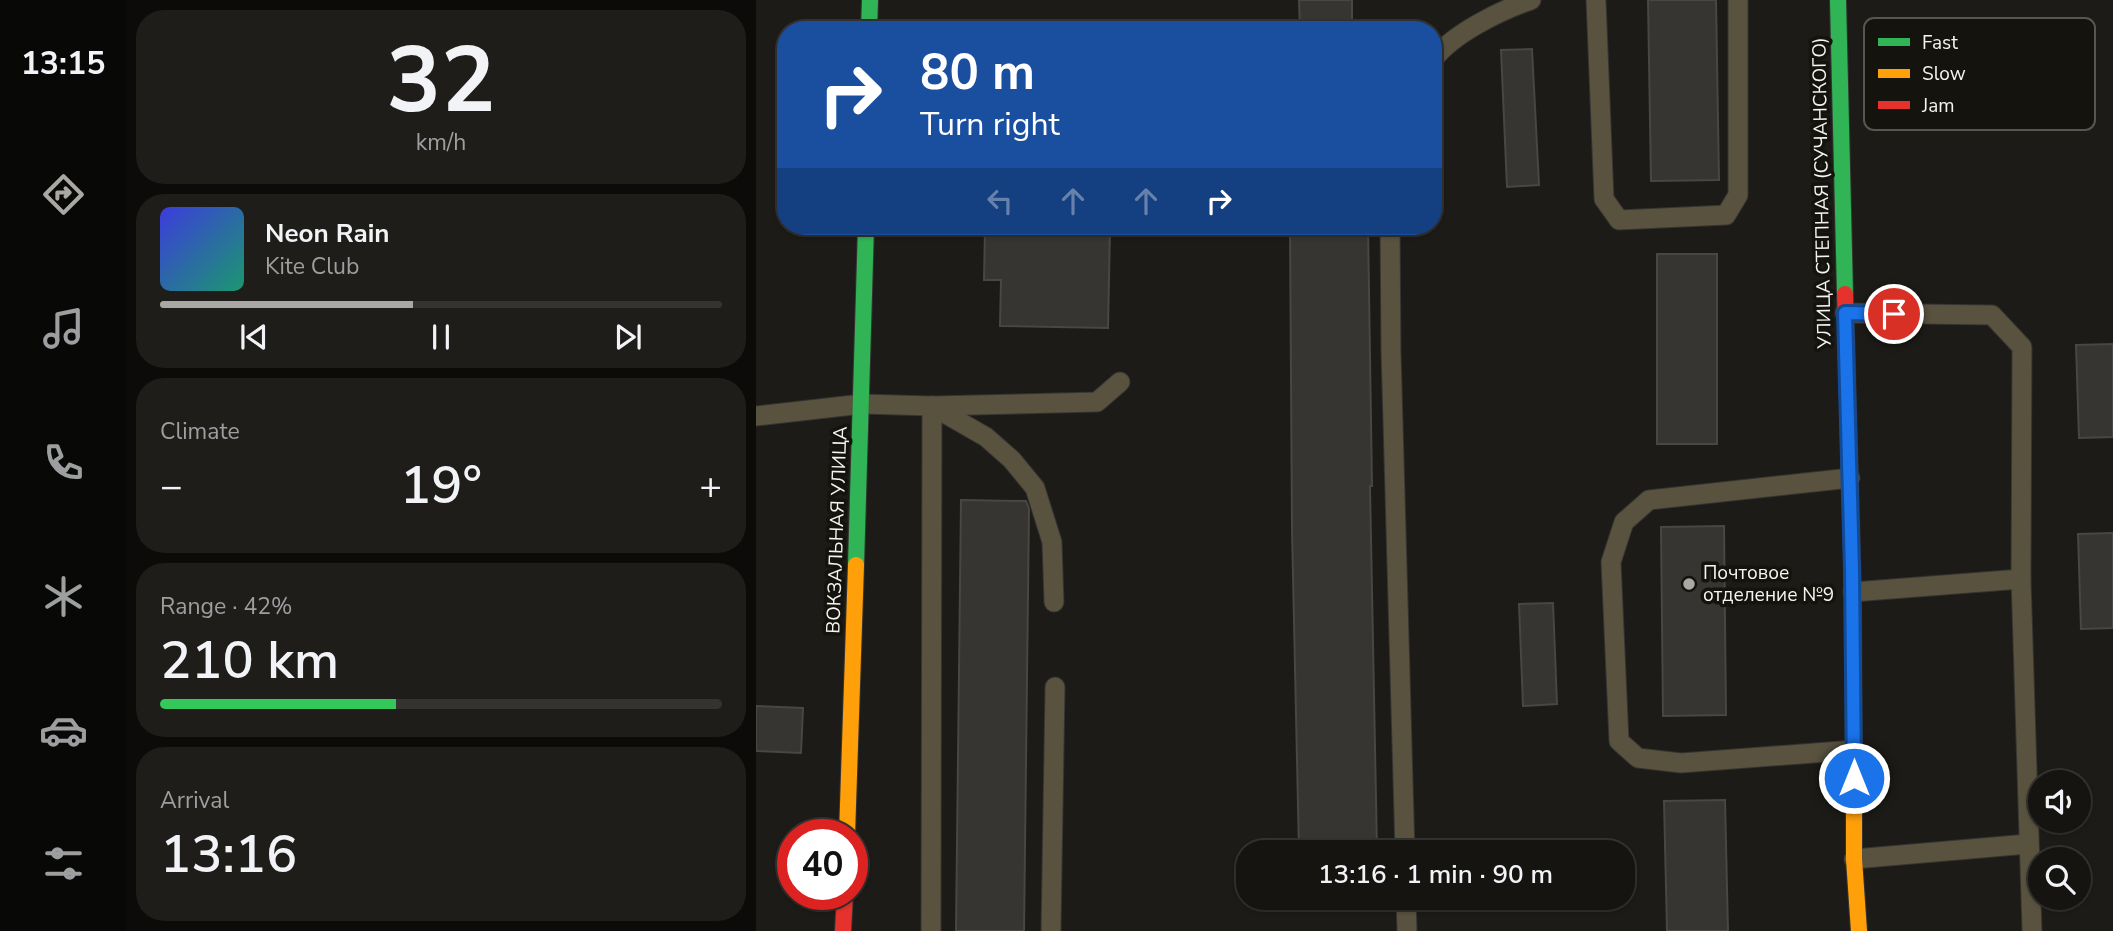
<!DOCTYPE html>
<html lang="en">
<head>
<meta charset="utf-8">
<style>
	:root { --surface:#151411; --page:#1e1d1a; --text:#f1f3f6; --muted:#9d9e9f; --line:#343331; --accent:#a9a8a4 }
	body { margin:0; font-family:"Nunito Sans",sans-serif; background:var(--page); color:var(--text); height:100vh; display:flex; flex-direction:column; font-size:26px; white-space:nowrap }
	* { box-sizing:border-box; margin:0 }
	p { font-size:23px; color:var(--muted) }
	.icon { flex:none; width:38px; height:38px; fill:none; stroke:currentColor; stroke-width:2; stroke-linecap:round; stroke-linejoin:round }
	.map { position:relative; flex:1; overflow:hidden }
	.details { display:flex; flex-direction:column; gap:10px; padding:10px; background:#0c0b09; width:630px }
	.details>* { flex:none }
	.top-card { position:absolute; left:21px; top:21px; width:665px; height:214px; border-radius:28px; box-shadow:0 2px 5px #0004,0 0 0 2px var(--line); background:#1a4fa0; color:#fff; overflow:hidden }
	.fabs { position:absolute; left:1272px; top:770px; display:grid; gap:14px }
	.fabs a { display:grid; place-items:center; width:63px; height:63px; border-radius:50%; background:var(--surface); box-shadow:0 2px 5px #0004,0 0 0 2px var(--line); font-size:35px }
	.speed { position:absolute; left:21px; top:819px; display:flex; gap:14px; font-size:35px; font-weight:700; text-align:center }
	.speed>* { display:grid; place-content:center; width:91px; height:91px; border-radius:50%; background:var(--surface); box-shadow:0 2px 5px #0004,0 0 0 2px var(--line); line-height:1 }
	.speed .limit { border:10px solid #d22; background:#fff; color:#111 }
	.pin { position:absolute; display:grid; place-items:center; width:60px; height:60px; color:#fff; margin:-30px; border:4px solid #fff; border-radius:50%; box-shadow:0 2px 7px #0007 }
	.me { position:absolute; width:77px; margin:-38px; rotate:0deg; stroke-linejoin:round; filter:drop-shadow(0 0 5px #0008) }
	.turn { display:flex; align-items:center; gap:24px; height:147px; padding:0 28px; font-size:32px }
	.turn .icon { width:91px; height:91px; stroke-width:2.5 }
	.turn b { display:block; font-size:49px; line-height:60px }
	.lanes { display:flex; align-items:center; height:66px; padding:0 28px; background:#0003; justify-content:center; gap:35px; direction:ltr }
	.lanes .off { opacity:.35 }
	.big { font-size:52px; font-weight:600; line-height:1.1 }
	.details .card { flex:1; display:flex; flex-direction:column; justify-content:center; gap:10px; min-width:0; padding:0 24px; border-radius:28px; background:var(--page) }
	.details .dial { align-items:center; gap:0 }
	.dial b { font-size:91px; line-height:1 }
	.song { display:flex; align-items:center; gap:21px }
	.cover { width:84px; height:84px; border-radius:10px; background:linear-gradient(135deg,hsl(240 70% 55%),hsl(160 70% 35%)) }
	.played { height:7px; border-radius:4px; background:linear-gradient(90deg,var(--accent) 45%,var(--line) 45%) }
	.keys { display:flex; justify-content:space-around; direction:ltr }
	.heat { display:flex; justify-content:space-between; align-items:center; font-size:38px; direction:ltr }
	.charge { height:10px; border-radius:5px; background:linear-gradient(90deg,#34c759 42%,var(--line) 0) }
	.trip { position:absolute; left:480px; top:840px; width:399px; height:70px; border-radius:28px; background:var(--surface); box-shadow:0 2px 5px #0004,0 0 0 2px var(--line); font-weight:600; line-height:70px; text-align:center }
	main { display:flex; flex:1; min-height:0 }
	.tab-bar { display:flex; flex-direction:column; width:126px; justify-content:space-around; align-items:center; background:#080807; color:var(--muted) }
	.tab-bar .icon { width:49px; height:49px }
	.tab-bar .selected { color:var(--accent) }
	.tab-bar b { font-size:32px; color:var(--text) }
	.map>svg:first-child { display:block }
</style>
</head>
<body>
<main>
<nav class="tab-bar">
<b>13:15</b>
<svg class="icon selected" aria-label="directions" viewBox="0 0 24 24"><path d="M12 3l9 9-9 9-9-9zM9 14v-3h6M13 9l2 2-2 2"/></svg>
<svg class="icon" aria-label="music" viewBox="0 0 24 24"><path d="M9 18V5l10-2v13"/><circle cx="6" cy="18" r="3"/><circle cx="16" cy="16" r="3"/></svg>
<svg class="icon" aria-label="phone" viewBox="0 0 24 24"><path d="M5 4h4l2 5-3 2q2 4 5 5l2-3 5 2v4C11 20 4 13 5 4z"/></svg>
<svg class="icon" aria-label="climate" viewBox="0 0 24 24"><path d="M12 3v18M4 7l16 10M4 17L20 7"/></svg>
<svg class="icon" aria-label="car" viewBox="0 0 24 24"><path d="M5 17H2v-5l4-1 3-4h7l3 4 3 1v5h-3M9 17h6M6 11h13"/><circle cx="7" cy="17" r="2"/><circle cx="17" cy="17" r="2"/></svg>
<svg class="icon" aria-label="filters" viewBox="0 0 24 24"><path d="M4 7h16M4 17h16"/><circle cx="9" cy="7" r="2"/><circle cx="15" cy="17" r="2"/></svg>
</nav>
<section class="details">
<div class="card dial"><b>32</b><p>km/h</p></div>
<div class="card">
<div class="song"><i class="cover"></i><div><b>Neon Rain</b><p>Kite Club</p></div></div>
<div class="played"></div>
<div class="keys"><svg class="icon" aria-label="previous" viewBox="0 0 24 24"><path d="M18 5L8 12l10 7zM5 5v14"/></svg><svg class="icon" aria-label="pause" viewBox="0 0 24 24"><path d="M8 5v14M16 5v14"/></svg><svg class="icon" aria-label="next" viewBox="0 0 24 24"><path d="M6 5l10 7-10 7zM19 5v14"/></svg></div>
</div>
<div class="card"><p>Climate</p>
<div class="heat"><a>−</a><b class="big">19°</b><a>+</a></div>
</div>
<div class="card"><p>Range · 42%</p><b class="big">210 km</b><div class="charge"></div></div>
<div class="card"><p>Arrival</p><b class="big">13:16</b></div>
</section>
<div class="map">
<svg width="1357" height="931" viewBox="0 0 1357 931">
	<rect width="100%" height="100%" fill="#1c1b17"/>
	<!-- building -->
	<g fill="#363532" stroke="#494644" stroke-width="2">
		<path d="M543,0h53v30h-52z"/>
		<path d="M892,0h68l3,180 -68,1z"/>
		<path d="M776,49l7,136 -32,2 -6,-137z"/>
		<path d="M534,226h78l4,260h-2l7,366h-78l-7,-323z"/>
		<path d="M229,229l125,2 -2,97 -108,-2 1,-46h-17z"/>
		<rect x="901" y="254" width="60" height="190"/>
		<path d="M1357,344v93l-34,1 -3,-93z"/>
		<path d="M205,500l65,1 3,8 -5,422h-68z"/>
		<path d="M968,526l2,189 -63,1 -2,-189z"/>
		<path d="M1357,533v95l-32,1 -3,-95z"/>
		<path d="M797,603l4,101 -34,2 -4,-102z"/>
		<path d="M0,706l47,2 -2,45 -45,-2z"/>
		<path d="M969,800l3,131h-61l-3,-130z"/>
	</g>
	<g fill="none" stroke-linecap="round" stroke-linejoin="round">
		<defs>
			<g id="lane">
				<path d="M840,0l8,199 15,21 107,-5 12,-20v-195"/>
				<path d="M677,60c19,-26 68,-50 98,-60"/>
				<path d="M634,226l1,125 14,501"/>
				<path d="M1089,313l147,2 30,32 -1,232 11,352"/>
				<path d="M0,416l106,-12 70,2 165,-4 23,-20"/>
				<path d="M1094,478l-201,22 -25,22 -13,40 8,179 19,17 43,5 173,-13"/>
				<path d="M1097,592l168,-13"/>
				<path d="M1098,859l174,-15"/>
				<path d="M650,898l1,33"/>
				<path d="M175,931l1,-525 54,31 26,23 23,28 17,54 2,60"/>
				<path d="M295,931l4,-244"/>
			</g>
			<g id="fast">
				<path d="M1082,0l7,294"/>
				<path d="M113,30l1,-30"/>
				<path d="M100,565l10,-339"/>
			</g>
			<g id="slow">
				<path d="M1098,806v53l5,72"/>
				<path d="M91,835l9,-270"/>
			</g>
			<g id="jam">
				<path d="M1089,294l8,298 1,214"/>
				<path d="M87,931l2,-37"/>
			</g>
		</defs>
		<!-- lane casing -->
		<use href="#lane" stroke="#353432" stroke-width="21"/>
		<!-- fast casing -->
		<use href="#fast" stroke="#353432" stroke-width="18"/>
		<!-- slow casing -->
		<use href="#slow" stroke="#353432" stroke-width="18"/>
		<!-- jam casing -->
		<use href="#jam" stroke="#353432" stroke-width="18"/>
		<!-- lane -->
		<use href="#lane" stroke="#58523f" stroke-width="19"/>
		<!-- fast -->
		<use href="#fast" stroke="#30b455" stroke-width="16"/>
		<!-- slow -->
		<use href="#slow" stroke="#ff9f0a" stroke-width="16"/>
		<!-- jam -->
		<use href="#jam" stroke="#e5322d" stroke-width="16"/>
	</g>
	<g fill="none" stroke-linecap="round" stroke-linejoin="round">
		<defs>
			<path id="route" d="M1098,778l-2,-208 -7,-257 49,1"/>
		</defs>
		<!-- route casing -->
		<use href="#route" stroke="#114b97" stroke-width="18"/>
		<!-- route -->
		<use href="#route" stroke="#1a73e8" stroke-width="12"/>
	</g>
	<!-- markers -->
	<circle fill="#a9a8a4" stroke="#14130d" stroke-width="2.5" cx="933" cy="584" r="7"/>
	<g text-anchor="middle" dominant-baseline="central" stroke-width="7" stroke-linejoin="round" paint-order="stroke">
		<!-- street labels -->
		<g font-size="19" fill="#f5f4f0" stroke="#14130d">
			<text transform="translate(1066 193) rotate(-91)">УЛИЦА СТЕПНАЯ (СУЧАНСКОГО)</text>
			<text transform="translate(81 530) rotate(-88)">ВОКЗАЛЬНАЯ УЛИЦА</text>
		</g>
		<!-- poi labels -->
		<g font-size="19" fill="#f5f4f0" stroke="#14130d" text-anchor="start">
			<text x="947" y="573">Почтовое<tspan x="947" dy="22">отделение №9</tspan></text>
		</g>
	</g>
	<!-- legend -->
	<rect x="1108" y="18" width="231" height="112" rx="10" fill="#14130d" stroke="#585651" stroke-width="2"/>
	<rect x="1122" y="38" width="32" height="8" fill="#30b455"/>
	<rect x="1122" y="69" width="32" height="9" fill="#ff9f0a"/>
	<rect x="1122" y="101" width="32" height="8" fill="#e5322d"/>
	<g font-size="19" fill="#f5f4f0">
		<text x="1166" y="49">Fast</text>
		<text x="1166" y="80">Slow</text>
		<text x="1166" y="112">Jam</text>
	</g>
</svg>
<div class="fabs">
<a><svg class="icon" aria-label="sound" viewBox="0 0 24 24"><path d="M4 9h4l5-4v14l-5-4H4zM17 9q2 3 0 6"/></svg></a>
<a><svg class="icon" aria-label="search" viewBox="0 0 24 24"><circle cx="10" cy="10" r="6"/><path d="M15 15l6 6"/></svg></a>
</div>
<div class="speed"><div class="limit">40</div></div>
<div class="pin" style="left:1138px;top:314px;background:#d93025"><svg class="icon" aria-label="arrive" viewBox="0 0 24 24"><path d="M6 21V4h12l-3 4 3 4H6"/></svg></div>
<svg class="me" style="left:1098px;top:778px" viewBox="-20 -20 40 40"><circle r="17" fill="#1a73e8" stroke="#fff" stroke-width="3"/><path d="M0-11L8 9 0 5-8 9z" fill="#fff"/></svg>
<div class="trip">13:16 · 1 min · 90 m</div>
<div class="top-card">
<div class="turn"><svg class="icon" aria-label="right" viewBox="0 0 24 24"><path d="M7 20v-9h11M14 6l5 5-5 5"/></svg><div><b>80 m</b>Turn right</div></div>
<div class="lanes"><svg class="icon off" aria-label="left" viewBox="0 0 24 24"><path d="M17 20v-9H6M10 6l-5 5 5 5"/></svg><svg class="icon off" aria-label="ahead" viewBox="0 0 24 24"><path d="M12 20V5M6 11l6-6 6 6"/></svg><svg class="icon off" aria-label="ahead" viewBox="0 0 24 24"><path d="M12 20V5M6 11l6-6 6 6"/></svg><svg class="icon" aria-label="right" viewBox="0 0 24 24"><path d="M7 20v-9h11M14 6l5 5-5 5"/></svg></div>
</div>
</div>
</main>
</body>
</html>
